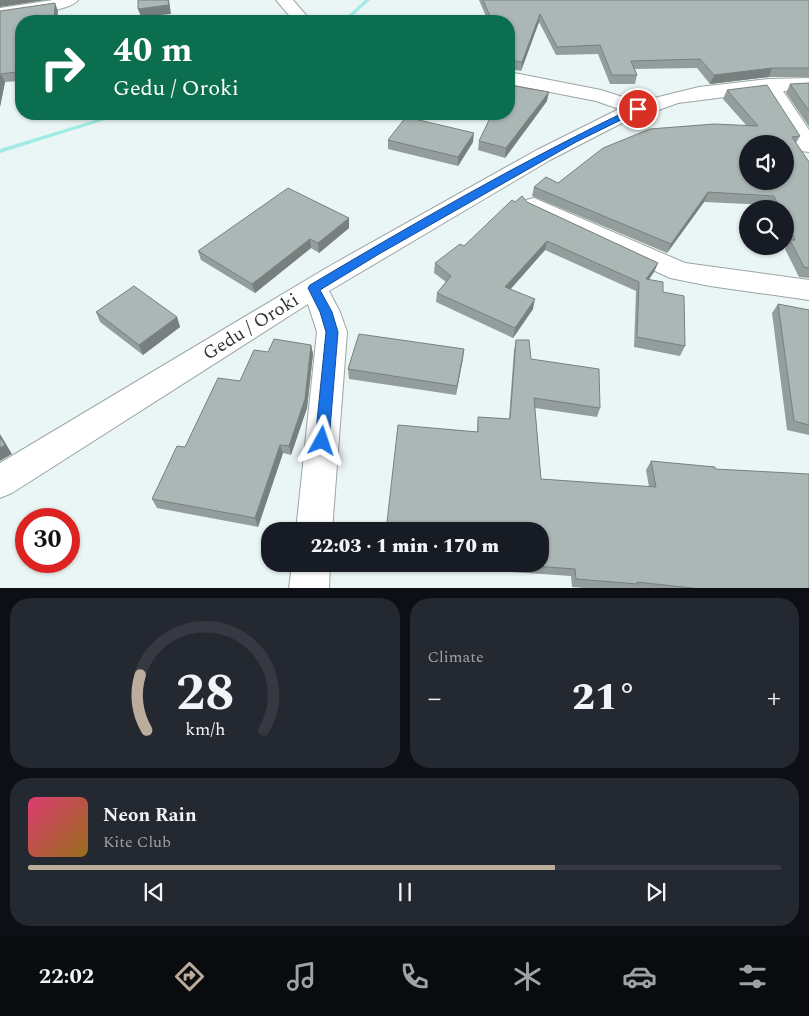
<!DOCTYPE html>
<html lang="en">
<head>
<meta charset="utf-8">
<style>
	:root { --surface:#171b24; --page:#242831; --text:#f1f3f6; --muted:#9ea1a6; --line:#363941; --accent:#bbac9c }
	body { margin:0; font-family:Spectral,serif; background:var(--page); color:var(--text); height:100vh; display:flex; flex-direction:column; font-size:19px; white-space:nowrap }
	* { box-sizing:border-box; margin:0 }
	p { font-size:16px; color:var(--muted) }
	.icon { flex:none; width:28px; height:28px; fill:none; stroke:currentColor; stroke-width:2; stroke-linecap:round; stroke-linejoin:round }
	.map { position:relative; height:588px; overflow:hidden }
	.panel { display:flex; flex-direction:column; gap:10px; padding:10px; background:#0d0f14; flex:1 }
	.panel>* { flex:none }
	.guide { position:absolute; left:15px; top:15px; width:500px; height:105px; border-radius:20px; box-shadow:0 1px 4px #0004; background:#0b6e4f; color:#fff; overflow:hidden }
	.buttons { position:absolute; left:739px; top:135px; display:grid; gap:10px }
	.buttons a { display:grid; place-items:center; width:55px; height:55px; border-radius:50%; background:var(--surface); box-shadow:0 1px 4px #0004; font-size:25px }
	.speed { position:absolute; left:15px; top:508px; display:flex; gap:10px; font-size:25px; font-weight:700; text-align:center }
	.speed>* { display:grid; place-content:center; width:65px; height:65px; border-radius:50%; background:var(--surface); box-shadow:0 1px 4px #0004; line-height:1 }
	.speed .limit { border:8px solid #d22; background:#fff; color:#111 }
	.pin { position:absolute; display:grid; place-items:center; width:42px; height:42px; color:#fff; margin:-21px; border:2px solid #fff; border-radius:50%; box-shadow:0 1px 5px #0007 }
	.me { position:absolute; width:55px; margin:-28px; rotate:5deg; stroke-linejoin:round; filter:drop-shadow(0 0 4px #0008) }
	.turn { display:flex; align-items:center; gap:18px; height:105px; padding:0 15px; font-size:22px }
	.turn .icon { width:65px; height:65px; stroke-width:2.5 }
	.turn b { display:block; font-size:35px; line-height:42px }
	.big { font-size:38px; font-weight:800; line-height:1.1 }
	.panel .card { flex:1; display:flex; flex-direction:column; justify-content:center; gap:8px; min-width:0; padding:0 18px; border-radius:20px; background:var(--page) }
	.panel .dial { align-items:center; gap:0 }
	.dial svg { height:130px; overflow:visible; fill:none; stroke:var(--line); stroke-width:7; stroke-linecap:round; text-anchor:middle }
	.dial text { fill:var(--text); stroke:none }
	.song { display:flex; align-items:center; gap:15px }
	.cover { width:60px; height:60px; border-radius:8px; background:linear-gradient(135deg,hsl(340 70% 55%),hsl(40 70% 35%)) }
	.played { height:5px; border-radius:2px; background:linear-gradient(90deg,var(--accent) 70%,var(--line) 70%) }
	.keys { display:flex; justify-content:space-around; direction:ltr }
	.heat { display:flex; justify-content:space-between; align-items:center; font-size:28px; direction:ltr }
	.panel .tiles { flex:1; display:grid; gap:10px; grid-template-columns:1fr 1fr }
	.card:last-child { grid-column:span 2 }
	.trip { position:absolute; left:261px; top:522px; width:288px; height:50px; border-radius:20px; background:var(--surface); box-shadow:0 1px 4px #0004; font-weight:800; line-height:50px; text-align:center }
	.menu { display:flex; height:80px; justify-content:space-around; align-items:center; background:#090b0e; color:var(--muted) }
	.menu .icon { width:35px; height:35px }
	.menu .current { color:var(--accent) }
	.menu b { font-size:22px; color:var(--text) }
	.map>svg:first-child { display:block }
</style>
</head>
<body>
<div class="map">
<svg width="809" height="589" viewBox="0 0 809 589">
	<rect width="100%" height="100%" fill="#eaf6f5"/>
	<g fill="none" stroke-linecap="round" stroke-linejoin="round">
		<!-- stream -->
		<g fill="#a0ebe3" fill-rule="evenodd">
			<path d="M365,0h5l-23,21h-5z"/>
			<path d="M115,114h9l-124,39v-4z"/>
		</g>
		<defs>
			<g id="minor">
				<path d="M53,0h25c-8,12 -63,16 -78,18v-10z"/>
				<path d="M276,0h17l18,21h-17z"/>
				<path d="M509,72l92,18 37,12 61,-15 70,-8 40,-1v12l-26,1 26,39v22l-8,-1 -37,-59 -86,11 -58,21 -70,36 -221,131 11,21 7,20 -15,199h-36l21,-199 -9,-28 -296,189 -12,5v-35l328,-196 207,-116 84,-42 -23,-8 -87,-17z"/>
				<path d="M534,198l151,65 124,17v20l-99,-14 -40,-8 -144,-68 -4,-5 4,-5z"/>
				<path d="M292,564h38l-1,25h-40z"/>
			</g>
		</defs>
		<!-- minor casing -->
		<use href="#minor" stroke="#9aa5a4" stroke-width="2"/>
		<!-- minor -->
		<use href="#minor" fill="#fff" fill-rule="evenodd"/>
	</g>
	<!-- wall -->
	<g fill="#939d9c">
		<path d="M479,0h330v77h-40l-59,7 -13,-16 -63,1 3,6 -2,9h-25l-12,-30 -42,1 -17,-33 -18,49 -12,-2v-48h-21z"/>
		<path d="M0,11h58l-37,10v58l-1,2 -15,1 -5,25z"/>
		<path d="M809,83v44l-23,-34 4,-9z"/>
		<path d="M727,90l73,46 -4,7 13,19v116l-10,-1 -14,-28 2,-4 -2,-5v-31h-14l-1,-4 -66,-3 -37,51 -135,-57 2,-9 24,-4 188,-58 -23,-26z"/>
		<path d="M547,101l-42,57 -27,-8 1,-9z"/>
		<path d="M388,140l85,2 -15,24 -70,-17z"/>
		<path d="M515,202h12l131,61 -4,9 -5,7 14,13 22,54 -5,10 -46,-9 2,-56 -91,-41 -34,39 22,20 -20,29 -77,-36 1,-9 9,-11 -12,-9 1,-10 29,-17z"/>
		<path d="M349,228l-30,25 -8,-5 -56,45 -54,-33 -3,-9z"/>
		<path d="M778,304l31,6v125l-22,-5 -15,-117z"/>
		<path d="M96,312l81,5 3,10 -37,28 -43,-33z"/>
		<path d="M516,340l15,19 69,49 -3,9 -62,-9 6,71 108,8 -3,-17 5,-9 64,8 94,120h-214l-23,-2 -1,-11 -120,-8v4l-68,-6v-2h157l-63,-133 1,-14 31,2 5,-69z"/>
		<path d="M311,345l2,9 -6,54 -16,47 -8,-2 -25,74 -101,-19 -5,-9 33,-52 55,-66z"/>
		<path d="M464,349l-8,46 -107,-16 -1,-10z"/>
	</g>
	<!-- shaded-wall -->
	<g fill="#78807f">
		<path d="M0,0h46l-46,7z"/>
		<path d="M169,0l2,14 -30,3 -3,-8z"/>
		<path d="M55,3l3,8 -1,10h-3z"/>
		<path d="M540,14l-1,8 -18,49 1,-9z"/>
		<path d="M772,68l-3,9 -59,7 4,-9z"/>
		<path d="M17,70h4v9l-1,2 -4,-9z"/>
		<path d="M1,74l4,8 -5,25v-30z"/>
		<path d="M549,92l-2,9 -42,57 1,-10z"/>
		<path d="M474,133l-1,9 -15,24v-9z"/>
		<path d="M708,192l-4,10 -37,51 4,-9z"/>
		<path d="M349,218v10l-30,25 -1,-10z"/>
		<path d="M310,239l1,9 -56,45 -3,-9z"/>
		<path d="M547,241l-2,9 -41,46 1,-9z"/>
		<path d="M658,263l-4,9 -11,16 3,-9z"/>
		<path d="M535,299l-2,10 -20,29 2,-10z"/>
		<path d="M177,317l3,10 -37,28 -4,-10z"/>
		<path d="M311,345l2,9 -6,54 -16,47 -2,-9z"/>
		<path d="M464,349l-1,10 -7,36 1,-9z"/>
		<path d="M0,434l12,20 -12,7z"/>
		<path d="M280,445l3,8 -25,74 -3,-9z"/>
	</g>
	<!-- building -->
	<g fill="#abb7b5" stroke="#78807f" fill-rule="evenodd">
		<path d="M138,0h30l1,5 -31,4z"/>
		<path d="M483,0h326v68h-37l-58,7 -14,-16 -69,2 6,14h-25l-12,-30 -43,2 -17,-33 -18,48 -13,-2v-39h-17z"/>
		<path d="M55,3l-1,18h-33v49h-4l-1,2 -15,2 -1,3v-66z"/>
		<path d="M809,83v28l-19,-27z"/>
		<path d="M509,85l40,7 -43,56 -27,-7 13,-27h17z"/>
		<path d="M767,85l33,51 -8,1 17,25v106l-5,-1 -14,-27h5l-10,-21v-10h-5l-6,-13 -66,-4 -37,52 -137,-57 12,-10 12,6 45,-35 47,-19 64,-5 44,2 -31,-36zM748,144h37v37h-37z"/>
		<path d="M406,117l68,16 -16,24 -70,-17z"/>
		<path d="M288,188l61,30 -31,25 -8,-4 -58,45 -54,-33z"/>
		<path d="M522,196l5,6 131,61 -12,16 17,3v10l21,4 1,50 -48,-9 2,-55 -92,-41 -42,46 30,12 -20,29 -78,-35 14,-17 -16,-13 25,-19 4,2 48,-46 3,2z"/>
		<path d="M134,286l43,31 -38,28 -43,-33z"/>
		<path d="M778,304l31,6v115l-15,-4z"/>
		<path d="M359,334l105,15 -7,37 -109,-17z"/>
		<path d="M274,339l37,6 -6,54 -16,47 -9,-1 -25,73 -103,-19 25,-53 8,1 33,-69 22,3 14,-31 14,2z"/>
		<path d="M516,340h13l2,19 68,10 1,39 -66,-10 7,81 115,8 -5,-26 64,6v2l94,5v115h-108l-64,-7 1,2 -62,-5 -1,-10 -69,-5h34v-33h-154l12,-106 80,7v-15l32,2z"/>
		<path d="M0,437l5,8 -5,3z"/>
	</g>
	<!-- route -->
	<path fill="#1a73e8" stroke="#114b97" d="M635,107l8,2 -67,33 -197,112 -59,36 12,22 6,20 -9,109 -2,4 -5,2 -5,-2 -2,-4 11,-109 -6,-20 -12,-24 2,-3c106,-63 214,-125 325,-178z"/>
	<g text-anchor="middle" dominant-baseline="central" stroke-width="5" stroke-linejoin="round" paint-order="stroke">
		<!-- street labels -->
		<g font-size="19" fill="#303534" stroke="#fff">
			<text transform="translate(251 327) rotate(-32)">Gedu / Oroki</text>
		</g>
	</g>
</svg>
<div class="buttons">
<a><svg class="icon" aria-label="sound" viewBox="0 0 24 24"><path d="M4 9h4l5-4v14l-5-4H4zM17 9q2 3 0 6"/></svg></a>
<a><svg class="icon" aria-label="search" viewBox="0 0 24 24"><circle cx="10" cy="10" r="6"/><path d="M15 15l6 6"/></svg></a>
</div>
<div class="speed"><div class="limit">30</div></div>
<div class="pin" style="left:638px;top:109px;background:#d93025"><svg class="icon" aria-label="arrive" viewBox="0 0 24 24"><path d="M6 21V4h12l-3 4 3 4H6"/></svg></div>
<svg class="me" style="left:322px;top:441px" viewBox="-20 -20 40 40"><path d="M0-17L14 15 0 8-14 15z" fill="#1a73e8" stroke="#fff" stroke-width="4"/></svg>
<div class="trip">22:03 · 1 min · 170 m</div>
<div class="guide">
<div class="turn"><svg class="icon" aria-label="right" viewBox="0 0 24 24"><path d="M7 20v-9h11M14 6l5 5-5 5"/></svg><div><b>40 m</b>Gedu / Oroki</div></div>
</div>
</div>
<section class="panel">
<div class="tiles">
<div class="card dial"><svg viewBox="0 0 100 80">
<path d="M14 69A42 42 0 1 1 86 69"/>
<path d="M14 69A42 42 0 0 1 10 35" stroke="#bbac9c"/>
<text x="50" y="56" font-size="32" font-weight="700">28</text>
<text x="50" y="72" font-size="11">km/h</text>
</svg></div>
<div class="card"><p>Climate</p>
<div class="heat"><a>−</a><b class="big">21°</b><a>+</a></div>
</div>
<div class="card">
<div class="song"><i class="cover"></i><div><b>Neon Rain</b><p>Kite Club</p></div></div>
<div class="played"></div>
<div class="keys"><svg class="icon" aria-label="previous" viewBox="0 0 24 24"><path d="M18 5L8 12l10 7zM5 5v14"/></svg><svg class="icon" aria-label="pause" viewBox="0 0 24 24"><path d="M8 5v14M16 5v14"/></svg><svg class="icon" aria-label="next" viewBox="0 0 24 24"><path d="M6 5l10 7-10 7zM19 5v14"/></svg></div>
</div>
</div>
</section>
<nav class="menu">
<b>22:02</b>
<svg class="icon current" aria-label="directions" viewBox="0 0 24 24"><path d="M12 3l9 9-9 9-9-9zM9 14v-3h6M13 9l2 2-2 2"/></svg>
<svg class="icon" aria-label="music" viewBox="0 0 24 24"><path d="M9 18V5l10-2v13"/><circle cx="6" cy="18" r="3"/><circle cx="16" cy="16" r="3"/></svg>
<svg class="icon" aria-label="phone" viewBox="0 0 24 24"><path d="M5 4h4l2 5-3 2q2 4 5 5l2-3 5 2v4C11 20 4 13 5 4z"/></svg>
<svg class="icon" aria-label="climate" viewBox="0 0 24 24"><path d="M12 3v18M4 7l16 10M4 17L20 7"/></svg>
<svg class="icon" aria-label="car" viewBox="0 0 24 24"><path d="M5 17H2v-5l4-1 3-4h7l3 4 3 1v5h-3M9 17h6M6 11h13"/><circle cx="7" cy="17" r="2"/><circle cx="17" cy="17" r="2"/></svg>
<svg class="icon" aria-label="filters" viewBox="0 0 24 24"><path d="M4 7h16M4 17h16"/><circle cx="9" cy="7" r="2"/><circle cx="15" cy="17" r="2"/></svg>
</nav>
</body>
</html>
